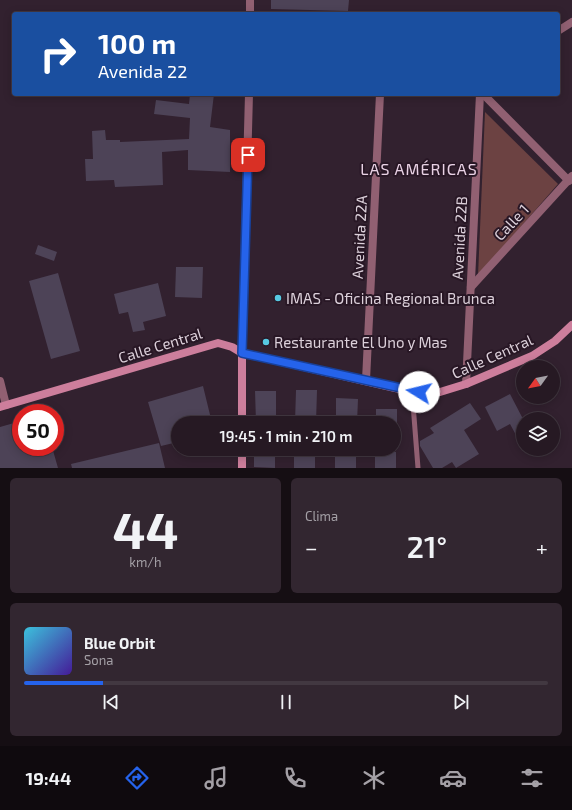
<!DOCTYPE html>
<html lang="es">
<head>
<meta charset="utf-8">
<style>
	:root { --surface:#261923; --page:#322630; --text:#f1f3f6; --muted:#a4a0a6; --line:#423841; --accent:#2563eb }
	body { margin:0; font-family:"Exo 2",sans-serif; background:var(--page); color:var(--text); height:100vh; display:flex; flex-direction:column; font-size:15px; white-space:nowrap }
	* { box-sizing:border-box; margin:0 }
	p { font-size:13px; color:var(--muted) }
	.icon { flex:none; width:22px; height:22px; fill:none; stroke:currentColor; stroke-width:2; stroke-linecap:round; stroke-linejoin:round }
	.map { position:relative; height:468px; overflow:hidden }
	.sheet { display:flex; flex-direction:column; gap:10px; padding:10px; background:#150e13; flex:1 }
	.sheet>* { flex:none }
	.hud { position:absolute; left:12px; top:12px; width:548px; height:84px; border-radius:4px; box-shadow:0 2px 10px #0003,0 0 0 1px var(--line); background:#1a4fa0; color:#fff; overflow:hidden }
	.needle { width:26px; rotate:237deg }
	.controls { position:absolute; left:516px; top:360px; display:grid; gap:8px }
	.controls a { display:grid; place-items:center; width:44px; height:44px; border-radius:50%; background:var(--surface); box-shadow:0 2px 10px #0003,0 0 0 1px var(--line); font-size:20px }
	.speed { position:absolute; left:12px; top:404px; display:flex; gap:8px; font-size:20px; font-weight:700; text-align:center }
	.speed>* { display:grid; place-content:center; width:52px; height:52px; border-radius:50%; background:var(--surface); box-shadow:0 2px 10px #0003,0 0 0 1px var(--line); line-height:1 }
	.speed .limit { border:6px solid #d22; background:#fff; color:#111 }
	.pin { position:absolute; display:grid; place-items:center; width:34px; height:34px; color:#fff; margin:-17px; border-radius:8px; box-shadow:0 2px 6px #0006 }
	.me { position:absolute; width:44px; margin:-22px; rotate:279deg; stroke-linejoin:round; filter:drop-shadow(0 0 3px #0008) }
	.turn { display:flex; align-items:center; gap:14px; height:84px; padding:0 20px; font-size:18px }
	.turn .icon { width:52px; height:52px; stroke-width:2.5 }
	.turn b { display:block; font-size:28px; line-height:34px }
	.big { font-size:30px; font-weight:600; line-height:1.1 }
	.sheet .widget { flex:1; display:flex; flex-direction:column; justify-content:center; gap:6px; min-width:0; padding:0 14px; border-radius:6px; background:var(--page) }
	.sheet .dial { align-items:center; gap:0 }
	.dial b { font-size:52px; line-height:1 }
	.song { display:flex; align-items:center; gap:12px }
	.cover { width:48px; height:48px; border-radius:6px; background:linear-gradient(135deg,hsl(190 70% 55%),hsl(260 70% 35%)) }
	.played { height:4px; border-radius:2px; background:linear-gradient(90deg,var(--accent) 15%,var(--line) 15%) }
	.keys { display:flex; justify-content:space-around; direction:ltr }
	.heat { display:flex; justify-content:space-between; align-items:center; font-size:22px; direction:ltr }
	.sheet .tiles { flex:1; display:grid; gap:10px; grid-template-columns:1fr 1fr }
	.widget:last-child { grid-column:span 2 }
	.trip { position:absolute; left:171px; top:416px; width:230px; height:40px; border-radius:20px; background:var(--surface); box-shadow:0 2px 10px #0003,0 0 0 1px var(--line); font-weight:600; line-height:40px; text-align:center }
	.dock { display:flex; height:64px; justify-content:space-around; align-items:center; background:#0f0a0e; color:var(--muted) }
	.dock .icon { width:28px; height:28px }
	.dock .on { color:var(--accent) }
	.dock b { font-size:18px; color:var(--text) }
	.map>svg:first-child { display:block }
</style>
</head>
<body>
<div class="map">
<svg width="572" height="468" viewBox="0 0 572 468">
	<rect width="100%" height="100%" fill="#32212f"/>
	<!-- green -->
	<path fill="#6c4242" d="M485,112l73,72 -80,92z"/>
	<!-- building -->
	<g fill="#4d4357">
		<path d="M271,0h78l-1,11 -77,-2z"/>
		<path d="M190,94h24l-4,33 20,3v42l-42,-2v-20l-26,2 1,33 -48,2 -1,-7 -28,1 -1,-22h8l-1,-28 13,-1 1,10h14v2l69,-3 1,-21 -36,-4 2,-14 33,4z"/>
		<path d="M38,245l19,7 -3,9 -19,-7z"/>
		<path d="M176,267h27l-1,31 -27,-1z"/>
		<path d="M58,273l22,78 -29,8 -22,-78z"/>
		<path d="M158,283l8,33 -23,6 2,8 -12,2 -5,-20 -9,2 -5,-20z"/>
		<path d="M203,386l9,37h-34v19l-17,4 -13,-44z"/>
		<path d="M296,390h21l-1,33h-21z"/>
		<path d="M255,391h21v32h-20z"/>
		<path d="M510,394l13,25v29l-13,-24 -13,7 -12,-24z"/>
		<path d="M336,398l22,1 -1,24h-21z"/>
		<path d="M470,403l11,16 -17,11 15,24 -23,14 -4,-6 -10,6h-9l-13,-22v-5l14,-8 -4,-5z"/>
		<rect x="376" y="409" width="21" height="14"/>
		<path d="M21,421v26h31l6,21h-58v-41z"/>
		<path d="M159,443l6,25h-93l-1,-4z"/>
		<path d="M254,449h21v19l-21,-1z"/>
		<rect x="294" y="449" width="21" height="19"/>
		<rect x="335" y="449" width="21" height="19"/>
		<rect x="375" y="452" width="21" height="16"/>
	</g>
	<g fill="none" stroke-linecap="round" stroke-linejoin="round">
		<!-- service -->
		<path stroke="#916072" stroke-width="5" d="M412,391l6,77"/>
		<!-- minor -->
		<g stroke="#916072" stroke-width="8">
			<path d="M250,14v-14"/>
			<path d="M558,31l14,-9"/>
			<path d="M483,94l86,87"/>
			<path d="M471,287l101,-111"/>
			<path d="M242,353l7,-259"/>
			<path d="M366,380l14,-286"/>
			<path d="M0,381l6,24"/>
			<path d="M466,384l14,-290"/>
		</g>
		<!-- secondary -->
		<g stroke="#cd7e9c" stroke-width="8">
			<path d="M0,407l218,-64 14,4 10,6 162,37 36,2 26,-8 66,-28 23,-15 17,-16"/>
			<path d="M242,423v-70"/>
			<path d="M242,468v-19"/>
		</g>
	</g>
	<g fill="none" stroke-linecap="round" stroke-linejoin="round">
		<defs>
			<path id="route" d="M248,155l-6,198 177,39"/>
		</defs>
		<!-- route casing -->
		<use href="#route" stroke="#184099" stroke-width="10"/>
		<!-- route -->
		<use href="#route" stroke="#2563eb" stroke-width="7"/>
	</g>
	<!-- markers -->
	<g fill="#57c9e2" stroke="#281725" stroke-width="1.5">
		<circle cx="278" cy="298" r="4"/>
		<circle cx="266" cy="342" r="4"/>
	</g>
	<g text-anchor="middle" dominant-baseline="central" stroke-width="4" stroke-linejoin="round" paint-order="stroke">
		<!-- street labels -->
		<g font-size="15" fill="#dcd0da" stroke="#281725">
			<text transform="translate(511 222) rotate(-47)">Calle 1</text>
			<text transform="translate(359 237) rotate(-87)">Avenida 22A</text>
			<text transform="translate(459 238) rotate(-87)">Avenida 22B</text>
			<text transform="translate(160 345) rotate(-17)">Calle Central</text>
			<text transform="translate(492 356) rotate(-24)">Calle Central</text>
		</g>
		<!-- poi labels -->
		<g font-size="15" fill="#dcd0da" stroke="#281725" text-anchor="start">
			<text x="286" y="298">IMAS - Oficina Regional Brunca</text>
			<text x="274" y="342">Restaurante El Uno y Mas</text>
		</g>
		<!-- neighbourhood labels -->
		<g font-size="16" letter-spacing="1" fill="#e8d1e4" stroke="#281725">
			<text x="419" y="168">LAS AMÉRICAS</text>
		</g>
	</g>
</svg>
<div class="controls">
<a><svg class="needle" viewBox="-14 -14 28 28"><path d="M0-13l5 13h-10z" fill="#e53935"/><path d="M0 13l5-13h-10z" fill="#a4a0a6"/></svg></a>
<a><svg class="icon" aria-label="layers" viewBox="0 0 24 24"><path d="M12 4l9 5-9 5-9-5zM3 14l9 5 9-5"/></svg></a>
</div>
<div class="speed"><div class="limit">50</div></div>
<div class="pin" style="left:248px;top:155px;background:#d93025"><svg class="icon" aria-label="arrive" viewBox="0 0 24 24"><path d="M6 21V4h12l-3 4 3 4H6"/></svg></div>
<svg class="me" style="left:419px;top:392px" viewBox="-20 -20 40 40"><circle r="19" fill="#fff"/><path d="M0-13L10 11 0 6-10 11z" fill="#2563eb"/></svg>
<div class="trip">19:45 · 1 min · 210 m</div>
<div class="hud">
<div class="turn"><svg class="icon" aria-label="right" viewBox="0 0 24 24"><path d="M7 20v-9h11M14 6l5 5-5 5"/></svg><div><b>100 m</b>Avenida 22</div></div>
</div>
</div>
<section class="sheet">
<div class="tiles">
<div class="widget dial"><b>44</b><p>km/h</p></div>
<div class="widget"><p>Clima</p>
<div class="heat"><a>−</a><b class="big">21°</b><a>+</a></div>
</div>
<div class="widget">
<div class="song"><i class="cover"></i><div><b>Blue Orbit</b><p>Sona</p></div></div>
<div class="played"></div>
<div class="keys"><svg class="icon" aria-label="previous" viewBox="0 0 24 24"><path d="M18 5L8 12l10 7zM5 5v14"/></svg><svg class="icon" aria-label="pause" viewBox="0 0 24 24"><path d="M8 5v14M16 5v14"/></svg><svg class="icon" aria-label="next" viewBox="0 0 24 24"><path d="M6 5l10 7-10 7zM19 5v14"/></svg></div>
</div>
</div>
</section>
<nav class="dock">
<b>19:44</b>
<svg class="icon on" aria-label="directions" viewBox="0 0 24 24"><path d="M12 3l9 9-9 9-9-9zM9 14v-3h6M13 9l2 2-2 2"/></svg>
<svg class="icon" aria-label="music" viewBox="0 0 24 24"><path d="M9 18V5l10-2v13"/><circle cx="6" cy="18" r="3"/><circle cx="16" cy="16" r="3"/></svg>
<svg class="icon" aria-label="phone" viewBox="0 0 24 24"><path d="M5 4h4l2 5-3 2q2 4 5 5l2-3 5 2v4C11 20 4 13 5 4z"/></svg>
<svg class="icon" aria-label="climate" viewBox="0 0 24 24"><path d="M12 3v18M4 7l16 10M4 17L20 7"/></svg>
<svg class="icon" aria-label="car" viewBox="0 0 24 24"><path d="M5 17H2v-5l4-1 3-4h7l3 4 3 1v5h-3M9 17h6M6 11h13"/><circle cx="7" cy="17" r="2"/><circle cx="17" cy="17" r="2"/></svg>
<svg class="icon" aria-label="filters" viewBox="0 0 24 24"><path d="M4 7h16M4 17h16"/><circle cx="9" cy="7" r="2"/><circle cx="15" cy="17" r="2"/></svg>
</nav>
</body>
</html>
